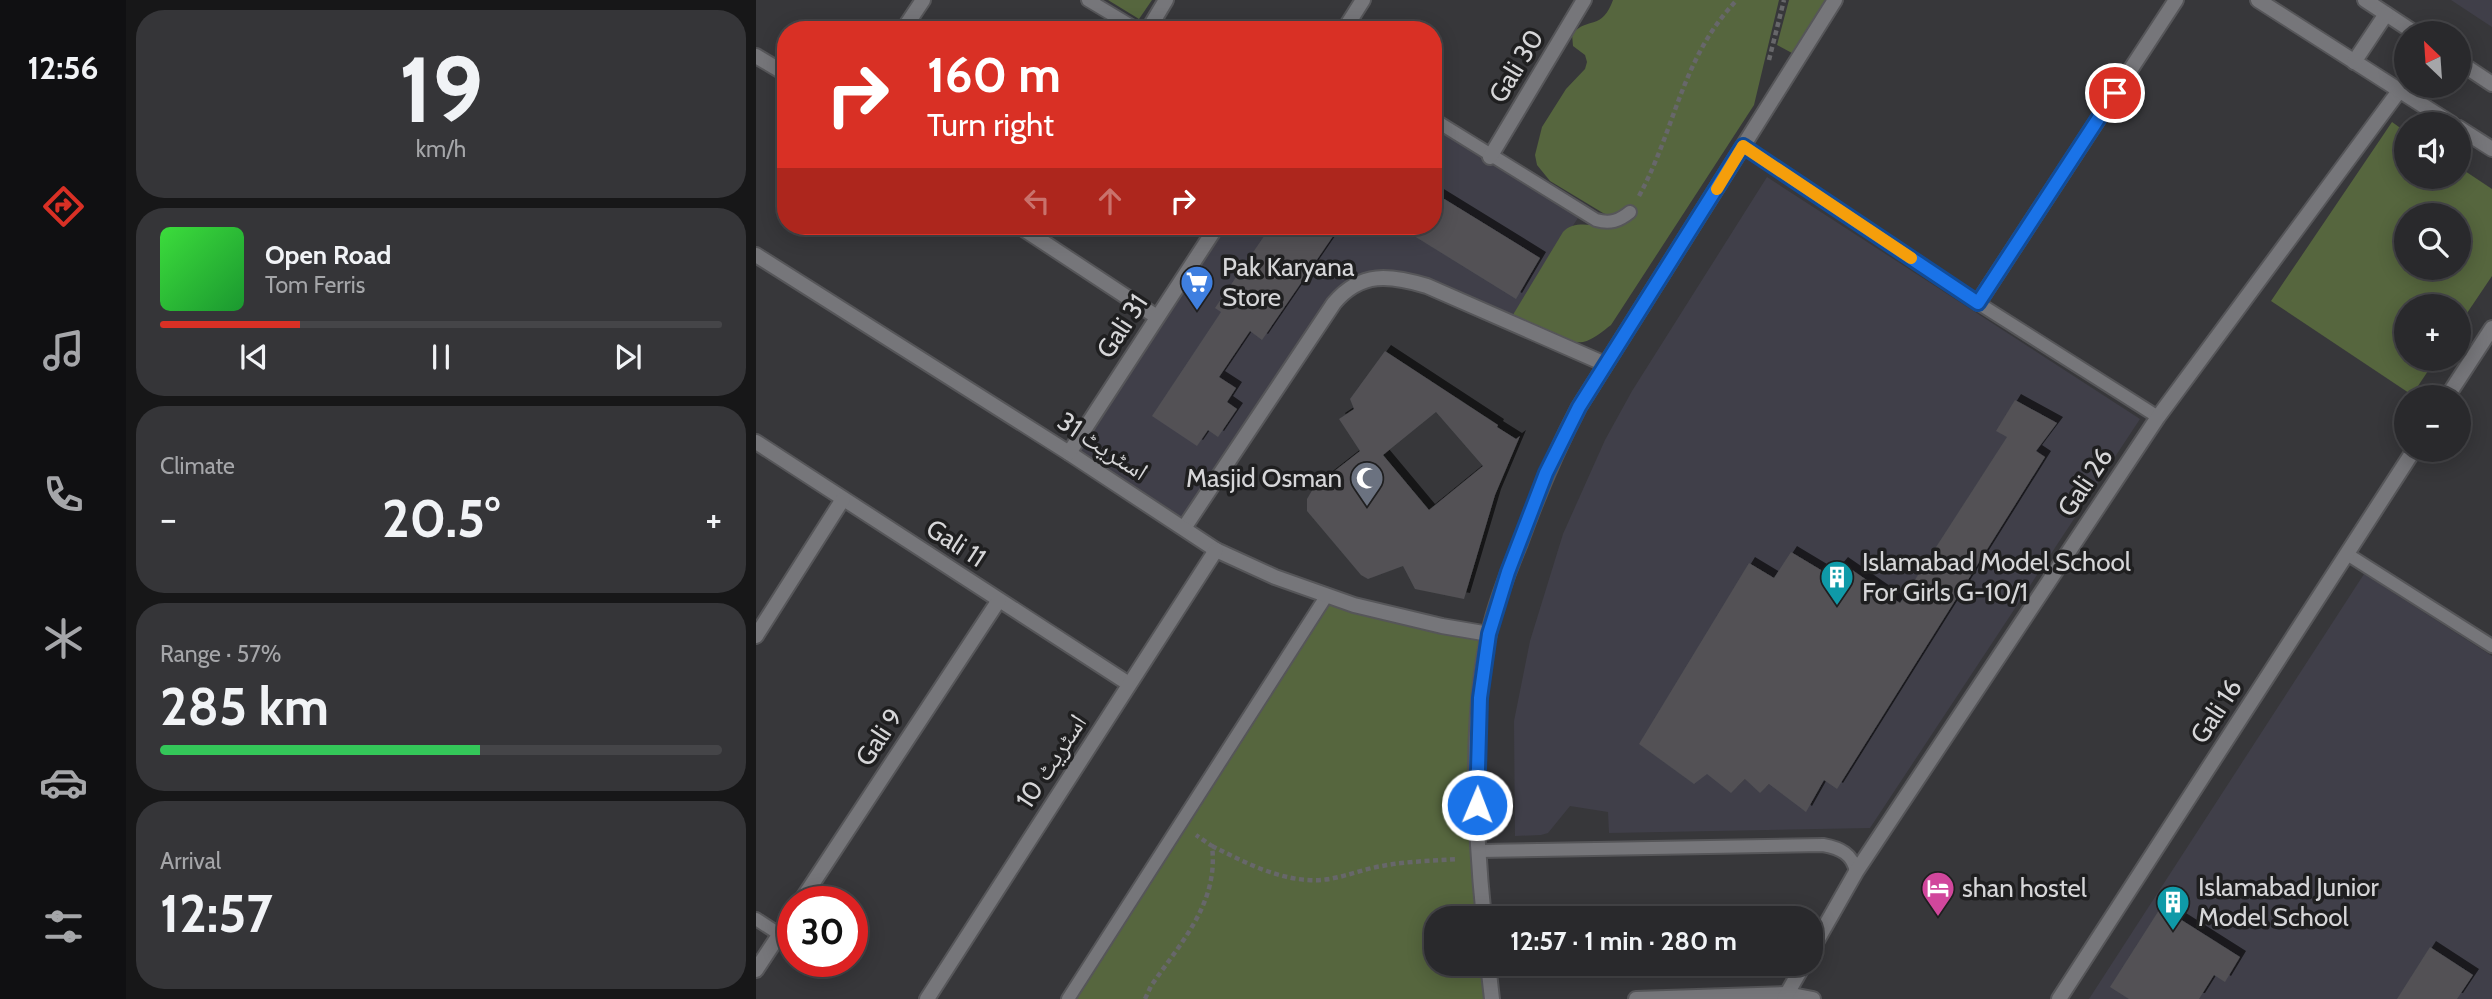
<!DOCTYPE html>
<html lang="en">
<head>
<meta charset="utf-8">
<style>
	:root { --surface:#29292c; --page:#353538; --text:#f1f3f6; --muted:#a5a6a9; --line:#454548; --accent:#d93025 }
	body { margin:0; font-family:Cabin,"Noto Naskh Arabic",sans-serif; background:var(--page); color:var(--text); height:100vh; display:flex; flex-direction:column; font-size:26px; white-space:nowrap }
	* { box-sizing:border-box; margin:0 }
	p { font-size:23px; color:var(--muted) }
	.icon { flex:none; width:38px; height:38px; fill:none; stroke:currentColor; stroke-width:2; stroke-linecap:round; stroke-linejoin:round }
	.map { position:relative; flex:1; overflow:hidden }
	.details { display:flex; flex-direction:column; gap:10px; padding:10px; background:#171718; width:630px }
	.details>* { flex:none }
	.guide { position:absolute; left:21px; top:21px; width:665px; height:214px; border-radius:28px; box-shadow:0 4px 18px #0003,0 0 0 2px var(--line); background:#d93025; color:#fff; overflow:hidden }
	.needle { width:46px; rotate:335deg }
	.fabs { position:absolute; left:1638px; top:21px; display:grid; gap:14px }
	.fabs a { display:grid; place-items:center; width:77px; height:77px; border-radius:50%; background:var(--surface); box-shadow:0 4px 18px #0003,0 0 0 2px var(--line); font-size:35px }
	.speed { position:absolute; left:21px; top:886px; display:flex; gap:14px; font-size:35px; font-weight:700; text-align:center }
	.speed>* { display:grid; place-content:center; width:91px; height:91px; border-radius:50%; background:var(--surface); box-shadow:0 4px 18px #0003,0 0 0 2px var(--line); line-height:1 }
	.speed .limit { border:10px solid #d22; background:#fff; color:#111 }
	.pin { position:absolute; display:grid; place-items:center; width:60px; height:60px; color:#fff; margin:-30px; border:4px solid #fff; border-radius:50%; box-shadow:0 2px 7px #0007 }
	.me { position:absolute; width:77px; margin:-38px; rotate:1deg; stroke-linejoin:round; filter:drop-shadow(0 0 5px #0008) }
	.turn { display:flex; align-items:center; gap:24px; height:147px; padding:0 35px; font-size:32px }
	.turn .icon { width:91px; height:91px; stroke-width:2.5 }
	.turn b { display:block; font-size:49px; line-height:60px }
	.lanes { display:flex; align-items:center; height:66px; padding:0 35px; background:#0003; justify-content:center; gap:35px; direction:ltr }
	.lanes .off { opacity:.35 }
	.big { font-size:52px; font-weight:700; line-height:1.1 }
	.details .card { flex:1; display:flex; flex-direction:column; justify-content:center; gap:10px; min-width:0; padding:0 24px; border-radius:28px; background:var(--page) }
	.details .dial { align-items:center; gap:0 }
	.dial b { font-size:91px; line-height:1 }
	.song { display:flex; align-items:center; gap:21px }
	.cover { width:84px; height:84px; border-radius:10px; background:linear-gradient(135deg,hsl(120 70% 55%),hsl(130 70% 35%)) }
	.played { height:7px; border-radius:4px; background:linear-gradient(90deg,var(--accent) 25%,var(--line) 25%) }
	.keys { display:flex; justify-content:space-around; direction:ltr }
	.heat { display:flex; justify-content:space-between; align-items:center; font-size:38px; direction:ltr }
	.charge { height:10px; border-radius:5px; background:linear-gradient(90deg,#34c759 57%,var(--line) 0) }
	.trip { position:absolute; left:668px; top:906px; width:399px; height:70px; border-radius:28px; background:var(--surface); box-shadow:0 4px 18px #0003,0 0 0 2px var(--line); font-weight:700; line-height:70px; text-align:center }
	main { display:flex; flex:1; min-height:0 }
	.tab-bar { display:flex; flex-direction:column; width:126px; justify-content:space-around; align-items:center; background:#101012; color:var(--muted) }
	.tab-bar .icon { width:49px; height:49px }
	.tab-bar .active { color:var(--accent) }
	.tab-bar b { font-size:32px; color:var(--text) }
	.map>svg:first-child { display:block }
</style>
</head>
<body>
<main>
<nav class="tab-bar">
<b>12:56</b>
<svg class="icon active" aria-label="directions" viewBox="0 0 24 24"><path d="M12 3l9 9-9 9-9-9zM9 14v-3h6M13 9l2 2-2 2"/></svg>
<svg class="icon" aria-label="music" viewBox="0 0 24 24"><path d="M9 18V5l10-2v13"/><circle cx="6" cy="18" r="3"/><circle cx="16" cy="16" r="3"/></svg>
<svg class="icon" aria-label="phone" viewBox="0 0 24 24"><path d="M5 4h4l2 5-3 2q2 4 5 5l2-3 5 2v4C11 20 4 13 5 4z"/></svg>
<svg class="icon" aria-label="climate" viewBox="0 0 24 24"><path d="M12 3v18M4 7l16 10M4 17L20 7"/></svg>
<svg class="icon" aria-label="car" viewBox="0 0 24 24"><path d="M5 17H2v-5l4-1 3-4h7l3 4 3 1v5h-3M9 17h6M6 11h13"/><circle cx="7" cy="17" r="2"/><circle cx="17" cy="17" r="2"/></svg>
<svg class="icon" aria-label="filters" viewBox="0 0 24 24"><path d="M4 7h16M4 17h16"/><circle cx="9" cy="7" r="2"/><circle cx="15" cy="17" r="2"/></svg>
</nav>
<section class="details">
<div class="card dial"><b>19</b><p>km/h</p></div>
<div class="card">
<div class="song"><i class="cover"></i><div><b>Open Road</b><p>Tom Ferris</p></div></div>
<div class="played"></div>
<div class="keys"><svg class="icon" aria-label="previous" viewBox="0 0 24 24"><path d="M18 5L8 12l10 7zM5 5v14"/></svg><svg class="icon" aria-label="pause" viewBox="0 0 24 24"><path d="M8 5v14M16 5v14"/></svg><svg class="icon" aria-label="next" viewBox="0 0 24 24"><path d="M6 5l10 7-10 7zM19 5v14"/></svg></div>
</div>
<div class="card"><p>Climate</p>
<div class="heat"><a>−</a><b class="big">20.5°</b><a>+</a></div>
</div>
<div class="card"><p>Range · 57%</p><b class="big">285 km</b><div class="charge"></div></div>
<div class="card"><p>Arrival</p><b class="big">12:57</b></div>
</section>
<div class="map">
<svg width="1736" height="999" viewBox="0 0 1736 999">
	<defs>
		<filter id="shadow"><feDropShadow dx="6" dy="-6" stdDeviation="0" flood-color="#0009"/></filter>
	</defs>
	<rect width="100%" height="100%" fill="#37373a"/>
	<!-- built -->
	<g fill="#403f49">
		<path d="M1695,0h41v27z"/>
		<path d="M677,117l149,95 -74,111 -81,-37 -72,-2 -171,244 -115,-75 148,-227h216z"/>
		<path d="M1011,177l373,242 -270,409 -261,5 -1,-21 -38,-6 -22,27 -7,2 -26,1 -1,-115 16,-80 33,-107 42,-94 27,-49z"/>
		<path d="M1608,574l128,82v343h-403z"/>
	</g>
	<!-- green -->
	<g fill="#56663e" fill-rule="evenodd">
		<path d="M352,0h44l-13,19z"/>
		<path d="M857,0h166l-25,105 -143,220c-8,6 -18,15 -28,17 -18,3 -57,-14 -75,-19l55,-91c19,-21 60,12 71,-20l-24,4 -7,-3 -53,-32 -13,-16 -2,-10 7,-28 24,-38 19,-20 2,-7 -2,-7 -12,-9 -1,-12c16,-18 30,-3 41,-34z"/>
		<path d="M1033,0h37l-34,53 -15,-8z"/>
		<path d="M1636,122l14,10v45h53v-10l33,22v87l-33,49v-19h-53v53h30l-24,36 -141,-94zM1650,215h53v53h-53z"/>
		<path d="M571,595l162,39 -9,64 4,221h-47v45h51l4,35h-424z"/>
	</g>
	<!-- building -->
	<g fill="#525155" fill-rule="evenodd" filter="url(#shadow)">
		<path d="M677,192l107,66 -24,41 -118,-73h35z"/>
		<path d="M515,226h69l-78,114 -12,-9 -31,46 17,11 -9,14 10,7 -19,28 -10,-7 -11,16 -45,-30 69,-104 -6,-4z"/>
		<path d="M629,351l113,74 -1,2 19,12 4,-3 -25,59 -31,104 -49,-10 -12,-23 -35,13 -7,-4 -54,-64v-12l7,-12 46,-36 -21,-32 15,-10 -4,-10zM680,412l47,54 -54,44 -46,-55z"/>
		<path d="M1259,400l42,23 -21,28 9,6 -208,332 -13,-9 -18,32 -37,-28 -9,9 -15,-14 -14,14 -24,-19 -13,10 -55,-40 110,-181 25,15 17,-26 40,24 11,-13 58,40 107,-166 -11,-6z"/>
		<path d="M1405,907l79,50 -15,25 -11,-7 -15,24h-70l-19,-12z"/>
		<path d="M1674,947l43,28 -16,24h-60z"/>
	</g>
	<g fill="none" stroke-linecap="round" stroke-linejoin="round">
		<defs>
			<g id="service">
				<path d="M332,0l50,30"/>
				<path d="M677,119l163,101c14,4 23,1 34,-8"/>
				<path d="M987,146l235,157 180,114"/>
				<path d="M1591,554l145,92"/>
				<path d="M723,851l344,-6c17,3 30,9 33,27"/>
				<path d="M0,919l23,15"/>
				<path d="M312,999l259,-404"/>
			</g>
			<path id="pedestrian" d="M428,528l150,-225c27,-32 56,-28 93,-17l178,78"/>
			<g id="minor">
				<path d="M147,30l20,-30"/>
				<path d="M392,30l18,-30"/>
				<path d="M588,30l19,-30"/>
				<path d="M0,56l30,18"/>
				<path d="M734,157l94,-157"/>
				<path d="M263,226l138,91"/>
				<path d="M0,255l313,198 147,97 59,27 79,28 88,21 47,8"/>
				<path d="M1222,303l198,-303"/>
				<path d="M1691,397l45,-69"/>
				<path d="M0,442l373,242"/>
				<path d="M313,453l148,-227"/>
				<path d="M0,636l87,-137"/>
				<path d="M45,901l198,-301"/>
				<path d="M728,919c-9,-86 -14,-202 5,-286 7,-31 19,-61 31,-90 17,-47 36,-92 59,-136l256,-407"/>
				<path d="M1055,951l45,-79 302,-455 241,-326"/>
				<path d="M732,964l4,35"/>
				<path d="M0,970l37,-56"/>
				<path d="M171,999l289,-449"/>
				<path d="M880,999l151,-5 26,5"/>
				<path d="M1028,999l20,-35"/>
				<path d="M1303,999l355,-549"/>
			</g>
			<g id="tertiary">
				<path d="M1502,0l194,124"/>
				<path d="M1609,0l50,33"/>
				<path d="M1598,62l32,-48"/>
				<path d="M1703,62l33,22"/>
				<path d="M1703,128l33,21"/>
			</g>
		</defs>
		<!-- service casing -->
		<use href="#service" stroke="#565659" stroke-width="16"/>
		<!-- pedestrian casing -->
		<use href="#pedestrian" stroke="#565659" stroke-width="18"/>
		<!-- minor casing -->
		<use href="#minor" stroke="#565659" stroke-width="18"/>
		<!-- tertiary casing -->
		<use href="#tertiary" stroke="#565659" stroke-width="18"/>
		<!-- path -->
		<g stroke="#67676a" stroke-width="4.5" stroke-dasharray="5 3.5" stroke-linecap="butt">
			<path d="M1013,60l15,-60"/>
			<path d="M883,196c37,-68 42,-138 98,-196"/>
			<path d="M456,846c30,15 62,32 96,34 27,2 49,-10 74,-14 25,-5 51,-5 76,-7"/>
			<path d="M389,999l6,-13c30,-44 68,-83 61,-140l-16,-11"/>
		</g>
		<!-- service -->
		<use href="#service" stroke="#76767a" stroke-width="12"/>
		<!-- pedestrian -->
		<use href="#pedestrian" stroke="#76767a" stroke-width="14"/>
		<!-- minor -->
		<use href="#minor" stroke="#76767a" stroke-width="14"/>
		<!-- tertiary -->
		<use href="#tertiary" stroke="#76767a" stroke-width="14"/>
	</g>
	<g fill="none" stroke-linecap="round" stroke-linejoin="round">
		<defs>
			<path id="route" d="M721,805l3,-107 9,-64 19,-62 38,-99 33,-66 164,-261 235,157 137,-210"/>
		</defs>
		<!-- route casing -->
		<use href="#route" stroke="#114b97" stroke-width="18"/>
		<!-- route -->
		<use href="#route" stroke="#1a73e8" stroke-width="12"/>
		<!-- slow -->
		<path stroke="#f59e0b" stroke-width="12" d="M961,189l26,-43 168,112"/>
	</g>
	<!-- icons -->
	<defs>
		<symbol id="supermarket-pin" viewBox="-11 -11 22 30"><path d="M0 17L-7.5 6A9.5 9.5 0 1 1 7.5 6Z" fill="#3f7fe0" stroke="#1f1f20"/><path d="M-6-5.5h2.5l.6 2H6L4.5 2H-2.5L-4.4-4H-6ZM-1.5 3.2a1.3 1.3 0 1 0 .1 0ZM3 3.2a1.3 1.3 0 1 0 .1 0Z" fill="#fff"/></symbol>
		<symbol id="mosque-pin" viewBox="-11 -11 22 30"><path d="M0 17L-7.5 6A9.5 9.5 0 1 1 7.5 6Z" fill="#6b7280" stroke="#1f1f20"/><path d="M3.5-4.9A6 6 0 1 0 3.5 4.9A5 5 0 1 1 3.5-4.9Z" fill="#fff"/></symbol>
		<symbol id="building-pin" viewBox="-11 -11 22 30"><path d="M0 17L-7.5 6A9.5 9.5 0 1 1 7.5 6Z" fill="#0f9aa8" stroke="#1f1f20"/><path d="M-4-6H4V6H1V3H-1V6H-4ZM-2.5-4.3h1.7v1.8h-1.7ZM.8-4.3h1.7v1.8H.8ZM-2.5-1h1.7V.8h-1.7ZM.8-1h1.7V.8H.8Z" fill="#fff"/></symbol>
		<symbol id="hotel-pin" viewBox="-11 -11 22 30"><path d="M0 17L-7.5 6A9.5 9.5 0 1 1 7.5 6Z" fill="#d1479c" stroke="#1f1f20"/><path d="M-6-4.5h1.5V1H6V5H4.5V3h-9V5H-6ZM-4 0a1.8 1.8 0 1 1 3.6 0ZM.5 0V-2.5h3Q6-2.5 6 0Z" fill="#fff"/></symbol>
	</defs>
	<g fill-rule="evenodd">
		<use href="#supermarket-pin" x="422" y="263" width="38" height="52"/>
		<use href="#mosque-pin" x="592" y="459" width="38" height="52"/>
		<use href="#building-pin" x="1062" y="558" width="38" height="52"/>
		<use href="#hotel-pin" x="1163" y="869" width="38" height="52"/>
		<use href="#building-pin" x="1398" y="883" width="38" height="52"/>
	</g>
	<g text-anchor="middle" dominant-baseline="central" stroke-width="7" stroke-linejoin="round" paint-order="stroke">
		<!-- street labels -->
		<g font-size="26" fill="#d6d6d8" stroke="#1f1f20">
			<text transform="translate(760 66) rotate(-59)">Gali 30</text>
			<text transform="translate(366 326) rotate(-57)">Gali 31</text>
			<text transform="translate(347 446) rotate(33)">اسٹریٹ 31</text>
			<text transform="translate(1329 482) rotate(-56)">Gali 26</text>
			<text transform="translate(200 543) rotate(33)">Gali 11</text>
			<text transform="translate(1460 711) rotate(-57)">Gali 16</text>
			<text transform="translate(123 737) rotate(-57)">Gali 9</text>
			<text transform="translate(295 761) rotate(-57)">اسٹریٹ 10</text>
		</g>
		<!-- poi labels -->
		<g font-size="26" fill="#d6d6d8" stroke="#1f1f20" text-anchor="start">
			<text x="466" y="267">Pak Karyana<tspan x="466" dy="30">Store</tspan></text>
			<text x="586" y="478" text-anchor="end">Masjid Osman</text>
			<text x="1106" y="562">Islamabad Model School<tspan x="1106" dy="30">For Girls G-10/1</tspan></text>
			<text x="1442" y="887">Islamabad Junior<tspan x="1442" dy="30">Model School</tspan></text>
			<text x="1206" y="888">shan hostel</text>
		</g>
	</g>
</svg>
<div class="fabs">
<a><svg class="needle" viewBox="-14 -14 28 28"><path d="M0-13l5 13h-10z" fill="#e53935"/><path d="M0 13l5-13h-10z" fill="#a5a6a9"/></svg></a>
<a><svg class="icon" aria-label="sound" viewBox="0 0 24 24"><path d="M4 9h4l5-4v14l-5-4H4zM17 9q2 3 0 6"/></svg></a>
<a><svg class="icon" aria-label="search" viewBox="0 0 24 24"><circle cx="10" cy="10" r="6"/><path d="M15 15l6 6"/></svg></a>
<a>+</a>
<a>−</a>
</div>
<div class="speed"><div class="limit">30</div></div>
<div class="pin" style="left:1359px;top:93px;background:#d93025"><svg class="icon" aria-label="arrive" viewBox="0 0 24 24"><path d="M6 21V4h12l-3 4 3 4H6"/></svg></div>
<svg class="me" style="left:721px;top:805px" viewBox="-20 -20 40 40"><circle r="17" fill="#1a73e8" stroke="#fff" stroke-width="3"/><path d="M0-11L8 9 0 5-8 9z" fill="#fff"/></svg>
<div class="trip">12:57 · 1 min · 280 m</div>
<div class="guide">
<div class="turn"><svg class="icon" aria-label="right" viewBox="0 0 24 24"><path d="M7 20v-9h11M14 6l5 5-5 5"/></svg><div><b>160 m</b>Turn right</div></div>
<div class="lanes"><svg class="icon off" aria-label="left" viewBox="0 0 24 24"><path d="M17 20v-9H6M10 6l-5 5 5 5"/></svg><svg class="icon off" aria-label="ahead" viewBox="0 0 24 24"><path d="M12 20V5M6 11l6-6 6 6"/></svg><svg class="icon" aria-label="right" viewBox="0 0 24 24"><path d="M7 20v-9h11M14 6l5 5-5 5"/></svg></div>
</div>
</div>
</main>
</body>
</html>
